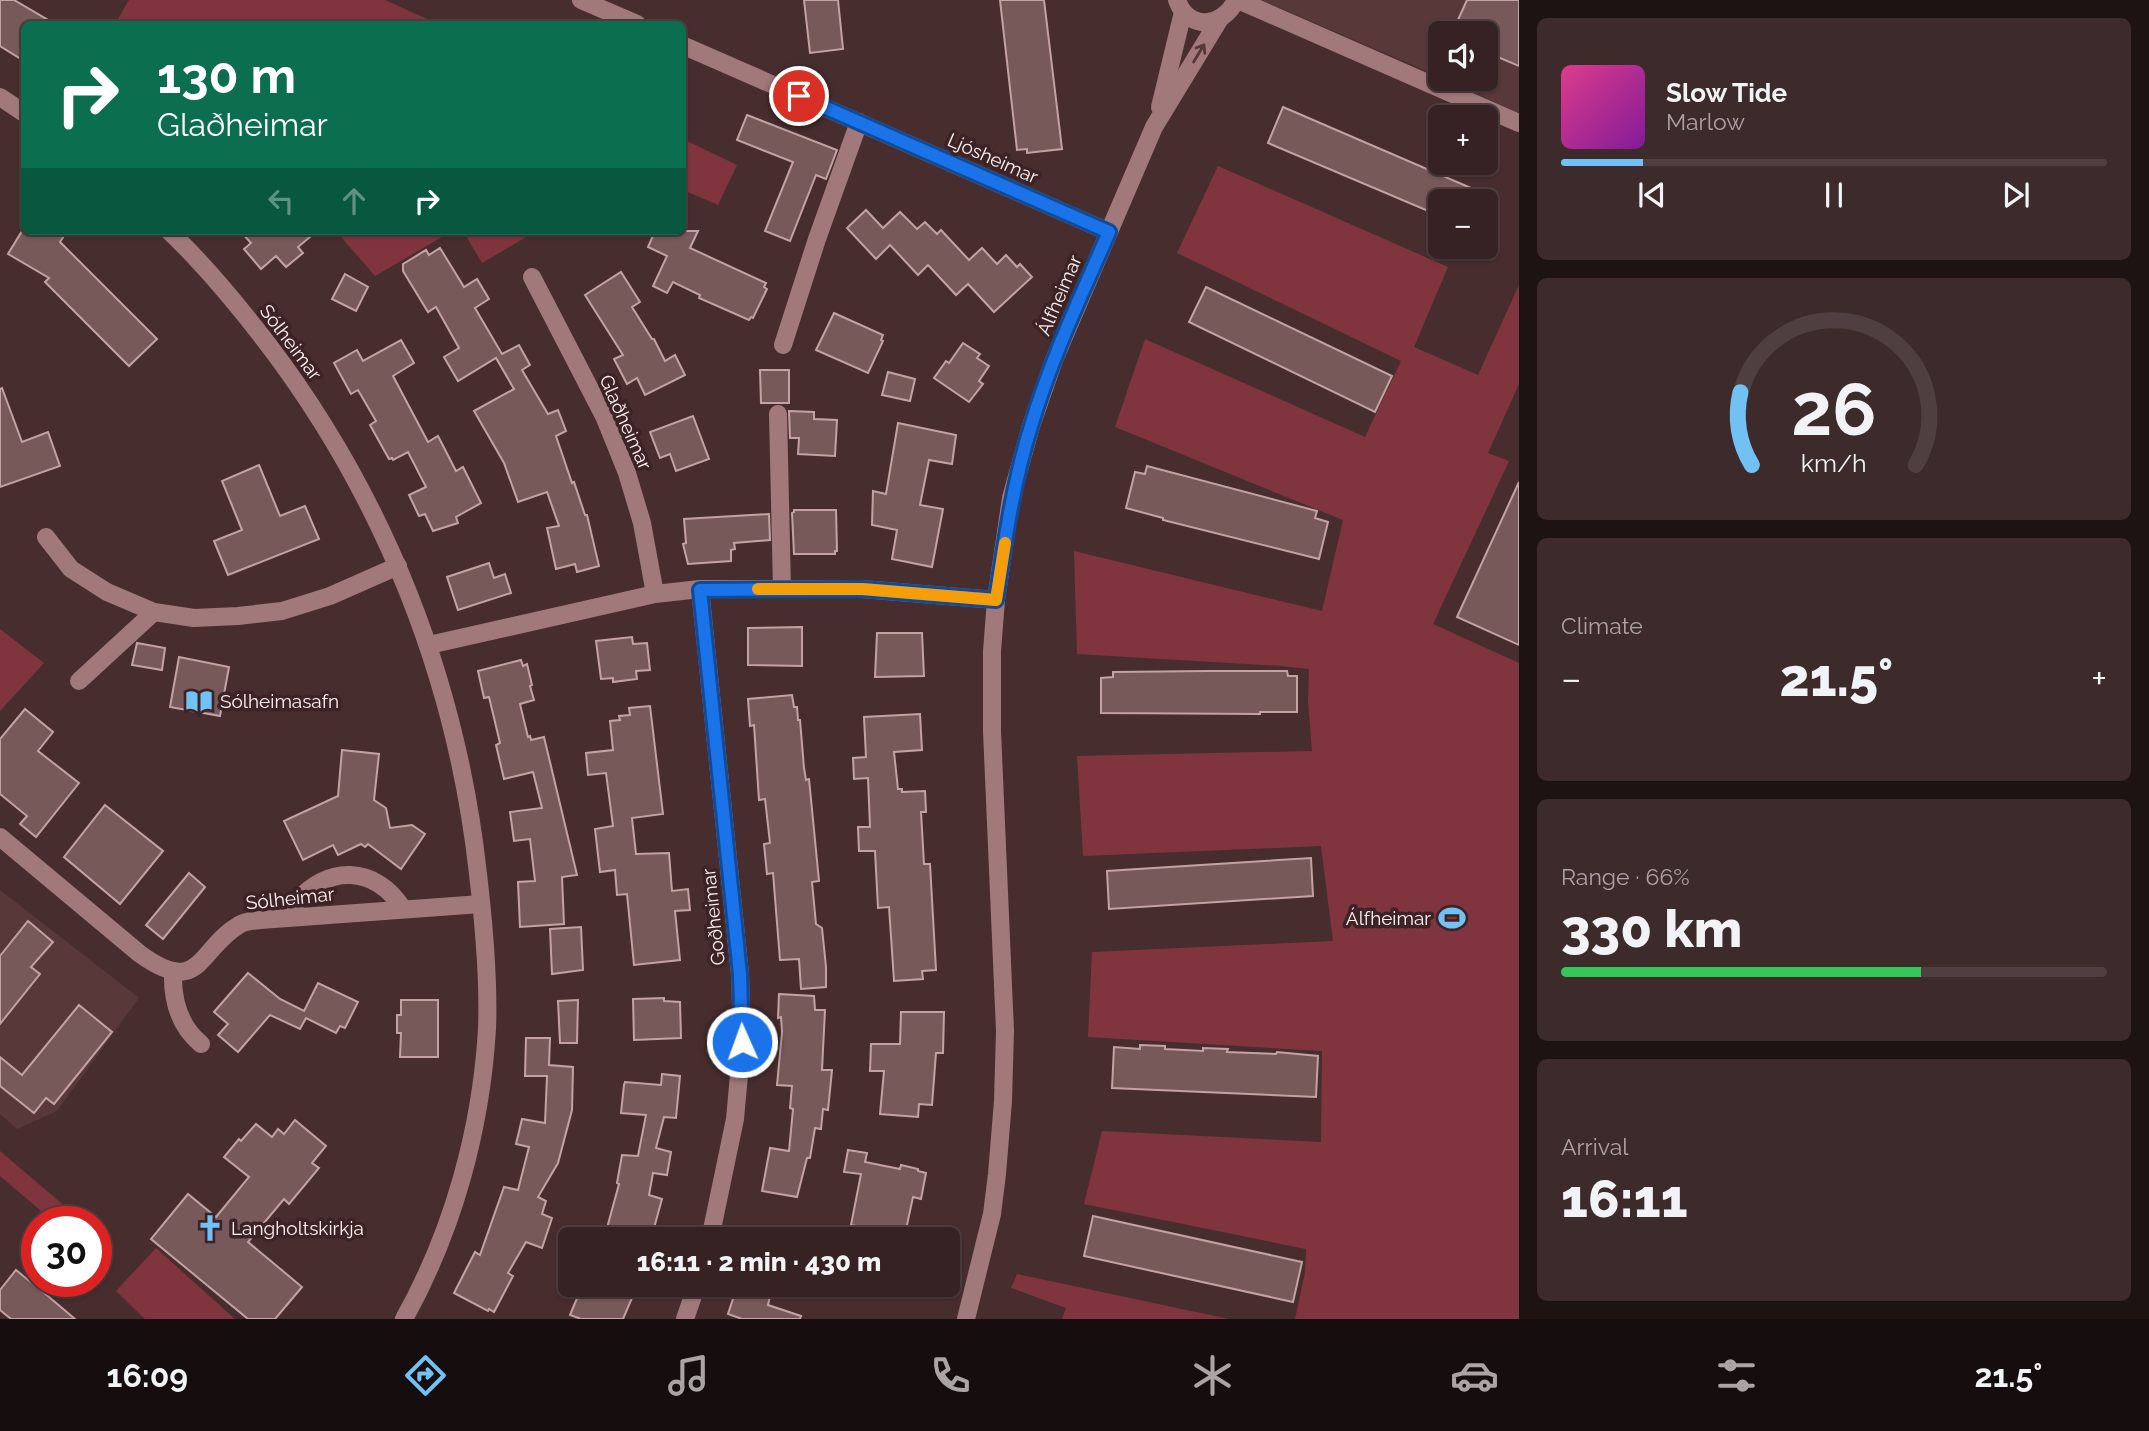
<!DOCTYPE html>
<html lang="en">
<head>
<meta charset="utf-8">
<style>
	:root { --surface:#362223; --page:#3d2a2b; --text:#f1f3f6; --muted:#aaa4a6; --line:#503f41; --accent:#72c1f5 }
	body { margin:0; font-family:Raleway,sans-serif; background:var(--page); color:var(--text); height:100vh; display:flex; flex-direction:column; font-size:26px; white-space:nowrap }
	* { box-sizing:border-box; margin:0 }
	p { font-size:23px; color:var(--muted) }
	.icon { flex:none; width:38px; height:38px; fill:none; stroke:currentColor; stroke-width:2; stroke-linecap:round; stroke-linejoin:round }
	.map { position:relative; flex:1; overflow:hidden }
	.panel { display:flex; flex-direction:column; gap:18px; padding:18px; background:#1e1313; width:630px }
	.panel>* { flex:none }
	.guide { position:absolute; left:21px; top:21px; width:665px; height:214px; border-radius:10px; box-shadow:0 2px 5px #0004,0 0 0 2px var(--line); background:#0b6e4f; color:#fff; overflow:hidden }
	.tools { position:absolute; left:1428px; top:21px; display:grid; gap:14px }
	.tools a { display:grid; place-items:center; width:70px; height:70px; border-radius:10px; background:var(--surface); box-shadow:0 2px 5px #0004,0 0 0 2px var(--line); font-size:35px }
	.speed { position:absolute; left:21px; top:1206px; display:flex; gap:14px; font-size:35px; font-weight:700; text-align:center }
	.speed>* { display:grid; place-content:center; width:91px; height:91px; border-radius:50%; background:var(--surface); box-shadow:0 2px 5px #0004,0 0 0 2px var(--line); line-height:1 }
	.speed .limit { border:10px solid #d22; background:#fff; color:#111 }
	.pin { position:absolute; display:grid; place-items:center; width:60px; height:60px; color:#fff; margin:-30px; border:4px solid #fff; border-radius:50%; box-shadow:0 2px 7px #0007 }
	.me { position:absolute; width:77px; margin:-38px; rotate:358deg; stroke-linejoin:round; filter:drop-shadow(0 0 5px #0008) }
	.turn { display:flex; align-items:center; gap:24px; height:147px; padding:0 21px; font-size:32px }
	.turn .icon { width:91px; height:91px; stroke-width:2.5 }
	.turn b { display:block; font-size:49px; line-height:60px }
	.lanes { display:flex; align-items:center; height:66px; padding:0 21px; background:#0003; justify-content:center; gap:35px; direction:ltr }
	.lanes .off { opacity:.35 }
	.big { font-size:52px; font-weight:800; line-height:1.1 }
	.panel .card { flex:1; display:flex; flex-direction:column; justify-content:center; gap:10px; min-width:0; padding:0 24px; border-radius:10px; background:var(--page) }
	.panel .dial { align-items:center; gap:0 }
	.dial svg { height:182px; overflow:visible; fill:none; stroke:var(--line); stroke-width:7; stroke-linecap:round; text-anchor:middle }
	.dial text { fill:var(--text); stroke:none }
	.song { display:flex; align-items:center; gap:21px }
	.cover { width:84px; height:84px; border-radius:10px; background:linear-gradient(135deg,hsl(330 70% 55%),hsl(290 70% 35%)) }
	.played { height:7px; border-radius:4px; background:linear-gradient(90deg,var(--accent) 15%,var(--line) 15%) }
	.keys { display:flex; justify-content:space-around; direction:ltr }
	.heat { display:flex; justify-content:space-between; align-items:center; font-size:38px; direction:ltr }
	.charge { height:10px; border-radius:5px; background:linear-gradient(90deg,#34c759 66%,var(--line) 0) }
	.trip { position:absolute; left:558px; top:1227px; width:402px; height:70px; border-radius:10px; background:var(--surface); box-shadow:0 2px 5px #0004,0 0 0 2px var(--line); font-weight:800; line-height:70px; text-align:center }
	.dock { display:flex; height:112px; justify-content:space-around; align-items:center; background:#160e0e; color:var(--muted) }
	.dock .icon { width:49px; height:49px }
	.dock .selected { color:var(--accent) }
	.dock b { font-size:32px; color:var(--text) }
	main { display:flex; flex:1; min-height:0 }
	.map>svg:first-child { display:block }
</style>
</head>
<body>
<main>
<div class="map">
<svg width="1519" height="1319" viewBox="0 0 1519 1319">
	<rect width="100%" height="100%" fill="#482d2f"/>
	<!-- built -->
	<g fill="#59383a">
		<path d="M1262,0h257v113l-75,-34h42v-46h-46v44z"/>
		<path d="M0,890l139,108 -82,113 -40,18 -17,-15z"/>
	</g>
	<!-- green -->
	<g fill="#80353e">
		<path d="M129,0h256l53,24h-323z"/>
		<path d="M683,139l54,26 -19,40 -35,-15z"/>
		<path d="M1218,166l230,101 -34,80 64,28 41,-90v99l-31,69 21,8 -76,163 86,39v656h-224l10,-46 1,-24 -222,-45 18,-73 219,11 1,-91 -234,-14 4,-85 241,-11 -12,-95 -238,10 -6,-100 235,-5 -4,-50 1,-32 -28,-3 -204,-12 -3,-103 248,60 21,-91 -228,-93 30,-88 220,98 36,-76 -224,-108z"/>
		<path d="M336,231h116l-77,45z"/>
		<path d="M463,231h69l1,2 -51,30z"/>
		<path d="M0,629l44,34 -44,48z"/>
		<path d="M0,1151l74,63 -6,7h-15l-53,-45z"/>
		<path d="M156,1248l79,71h-90l-29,-28z"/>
		<path d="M1017,1274l212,45h-167l4,-11 -55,-20z"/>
	</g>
	<!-- building -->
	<g fill="#77595a" stroke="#c4a2a3" stroke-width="2">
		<path d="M0,0h14l41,24h-31v37l-24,-15z"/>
		<path d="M804,0h34l5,49 -33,4z"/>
		<path d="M1000,0h44l18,149 -35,4v-4l-10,1z"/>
		<path d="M1467,0h52v66l-33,-14v-19h-34z"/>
		<path d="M1283,107l188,81 -6,13h-25v15l-172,-73z"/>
		<path d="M747,115l90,35 -11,29 -10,-4 -26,66 -25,-10 28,-69 -56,-22z"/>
		<path d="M866,210l17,18 17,-16 17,17 8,-7 12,12 4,-4 28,30 13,-12 15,16 9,-9 11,12 3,-3 12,13 -38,35 -26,-28 -12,11 -28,-30 -10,10 -28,-30 -14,14 -29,-31z"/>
		<path d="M22,231h45l-7,11 97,97 -28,27 -84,-84 4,-4 -41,-24z"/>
		<path d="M240,231h77l-19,16 5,6 -17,14 -10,-11 -15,13 -17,-20 7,-6z"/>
		<path d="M655,231h43l-8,17 76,35 -2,4 3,2 -14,29 -2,-1 -2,3 -50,-22 1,-3 -27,-13 -6,11 -14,-7 14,-30 -19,-9z"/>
		<path d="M440,248l24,39 13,-8 12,20 -14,9 27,46 17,-9 11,20 -8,5 26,44 10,-4 8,21 -10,5 16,47 2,-1 11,33h2l12,51 -22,6 -2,-8 -19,5 -9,-41 12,-2 -12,-34 -29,10 -14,-39 -30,-52 40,-22 -18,-31 -38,23 -14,-24 15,-9 -23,-41 -8,5 -25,-41v-7l23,-14 3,5z"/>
		<path d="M621,272l19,30 -8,5 20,32h2l11,22 10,-6 10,20 -40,20 -8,-17 -10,6 -13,-25 9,-4 -38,-60z"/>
		<path d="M345,274l23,13 -12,24 -24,-12z"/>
		<path d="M1206,287l186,89 -17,36 -186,-90z"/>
		<path d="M834,313l49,22 -2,5 2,1 -15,32 -52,-23z"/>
		<path d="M401,340l13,23 -21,13 35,66 10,-6 18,35 7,-4 18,36 -25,14 2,6 -25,8 -8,-17 -6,2 -10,-21 17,-8 -18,-35 -15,8 -1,-2 -3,1 -19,-34 6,-4 -18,-31 -7,4 -17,-31 23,-13 6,11z"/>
		<path d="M963,343l17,11 -3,4 12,8 -10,15 4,3 -14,18 -35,-24 12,-17 3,2z"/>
		<path d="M760,370h29v33h-28z"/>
		<path d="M888,372l27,7 -5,22 -28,-6z"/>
		<path d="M2,388l20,54 26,-10 12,34 -60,21v-98z"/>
		<path d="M789,411l25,1v7l23,1 -2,36 -37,-2 1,-16h-9z"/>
		<path d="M693,416l16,43 -33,12 -6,-17 -10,4 -10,-26z"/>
		<path d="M898,423l58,12 -4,29 -23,-4 -9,45 23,4 -11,58 -40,-8 5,-29 -25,-5 1,-34 13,3z"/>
		<path d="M259,465l21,51 25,-10 14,33 -91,36 -14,-34 28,-11 -20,-49z"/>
		<path d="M1147,466l170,45 -2,7 13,4 -9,37 -156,-39v-2l-37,-10 9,-36 10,2z"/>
		<path d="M1519,482v163l-62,-28z"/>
		<path d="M794,510h42l1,41h-2v3h-41l-2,-41 2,-1z"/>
		<path d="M769,514l1,26 -36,3 1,6 -4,1v11l-43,3 -5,-20 3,-1 -2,-24z"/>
		<path d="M489,563l5,15 11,-4 6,19 -53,17 -11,-33z"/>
		<path d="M802,627v39l-54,-1v-37z"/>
		<path d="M877,633h45l2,43 -49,1z"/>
		<path d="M632,637l1,7 14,-1 3,27 -14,1 1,8 -24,3v-4l-12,1 -5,-38z"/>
		<path d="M137,643l28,5 -3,22 -30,-5z"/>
		<path d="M179,657l50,10 -9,49 -50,-9z"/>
		<path d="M521,660l2,6 4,-2 5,21 -2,1 4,14 -14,4 8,33 2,-1 1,4 13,-3 33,138 -15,2 2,47 -44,3 -2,-45 17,-1 -5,-42 -16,2 -4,-29 32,-4 -9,-36 -29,7 -8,-34 4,-2 -11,-46 -5,1 -6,-27z"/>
		<path d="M1208,671h79l1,5h9v36h-37v2l-159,-1v-35l12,-1v-5z"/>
		<path d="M792,695l2,12h3l1,13h2l4,48 2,12 3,-1 10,102 -7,1 4,42 6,4 4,39v20l-25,2 -2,-30 -19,1 -7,-87 -6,1 -3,-30 6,-1 -5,-44 -6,1 -5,-75 -4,1 -2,-27z"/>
		<path d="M650,706l13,108 -31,4 4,36 33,-1 3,38 16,-2 2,21 -15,1 5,49 -46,5 -7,-71 -10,1 -2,-25 -15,2 -5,-43 18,-3 -7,-53 -18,2 -2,-22 27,-3 -3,-29 10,-1 -1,-4 11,-1 -1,-7z"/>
		<path d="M25,709l28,23 -15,19 41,32 -43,54 -16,-13 7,-8 -27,-22v-55z"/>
		<path d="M920,714l2,36 -28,2 4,37h4v3l23,-1 1,21h-5l3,52h6l6,106 -14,1 1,8 -29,2 -5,-74 -11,1 -3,-57h-16l-1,-24h12l-2,-49 -14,1 -1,-21 13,-1 -2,-40z"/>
		<path d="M342,750l37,4 -5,46 12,8 4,20 22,-3 13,9 -24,35 -33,-25 -3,3 -4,-3 -23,11 -5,-10 -30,15 -19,-39 54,-25z"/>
		<path d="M105,805l58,46 -43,53 -56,-47z"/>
		<path d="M1311,858l2,38 -204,13 -2,-38z"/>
		<path d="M189,873l16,14 -42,52 -17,-14z"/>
		<path d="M28,921l25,21 -22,25 9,7 -40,50v-68z"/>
		<path d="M581,927l2,43 -31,4 -2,-45z"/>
		<path d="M248,973l32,26 24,12 14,-28 40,19 -13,26 -5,-2 -4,7 -30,-15 -6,11 -30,-14 -32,37 -20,-17 10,-11 -14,-12z"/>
		<path d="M779,994l35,2 1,14h10l-3,60h10l-4,40 -5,-1 -2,20 -6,-1 -5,30h-3l-10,39 -35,-6 8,-43 19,3 4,-42 -3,-1 2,-22 -15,-1 5,-53 -1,-15 -3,1z"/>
		<path d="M664,998v3l16,1 1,36 -47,2 -1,-41z"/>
		<path d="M401,1000h37v57h-38l1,-24h-4v-18h4z"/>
		<path d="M578,1000l-1,43h-17l-2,-42z"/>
		<path d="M79,1005l33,27 -58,72 -8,-6 -12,15 -34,-27v-29l22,18z"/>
		<path d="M901,1012h43l-1,41h-7l-4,52 -13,-1 -1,13 -38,-3 4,-43h-14l1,-27h29z"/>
		<path d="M526,1038h24l-1,27 24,2 -1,43 -14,53 -20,34 8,4 -4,13 10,4 -10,30 -16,-6 -18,31 5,3 -19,36 -5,-3 -1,2 -34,-18 21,-41 5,3 24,-68 14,3 11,-43 -13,-3 6,-25 23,4 2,-47h-22z"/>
		<path d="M1140,1045l25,1v3l38,2v-3l25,1 -1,3 49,2 1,-2 41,4 -2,41 -204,-9 2,-41 26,2z"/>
		<path d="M662,1074l18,2 -4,42 -12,-1 -8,31 15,4 -4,23 -14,-2 -4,22 13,4 -11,40h-47l15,-55 -2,-1 5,-28 16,1 8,-41 -25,-2 3,-28 1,-3 36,3z"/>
		<path d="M295,1120l31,26 -14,17 7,5 -30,36 -5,-5 -36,43 54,45 -27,32h-27l-97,-80 37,-45 28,23 33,-40 -25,-20 15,-18 2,2 15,-17 16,13 6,-8 6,5z"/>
		<path d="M848,1150l19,3 -2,9 35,7 1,-4 17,4v2l8,2 -5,26 -8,-2 -9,42h-34l2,-10 -21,-4 10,-51 -17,-2z"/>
		<path d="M1093,1216l209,46 -9,40 -209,-46z"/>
		<path d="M16,1270l33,27 26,22h-64l-11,-9v-20z"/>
		<path d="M583,1284h12l10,5 2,-5h31l-15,35h-42l-11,-4z"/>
		<path d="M738,1284h35l-5,21 33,11 -1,3h-58l-14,-5z"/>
	</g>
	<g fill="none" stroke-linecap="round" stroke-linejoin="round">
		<!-- minor -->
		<g stroke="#a1797b" stroke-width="18">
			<path d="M581,0l56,24"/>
			<path d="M1177,0c11,31 46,28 59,0"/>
			<path d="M1238,0l281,123"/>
			<path d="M682,45l427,187"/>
			<path d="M0,97l24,16"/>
			<path d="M1160,107l23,-95"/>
			<path d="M169,231c36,34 68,73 98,112 118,155 190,338 211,531 6,51 11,104 9,155 -6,101 -34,202 -83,290"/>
			<path d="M532,277l72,139 23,57 15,50 13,71"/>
			<path d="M783,345l34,-106 42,-117"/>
			<path d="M778,414l4,175"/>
			<path d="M46,537l25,32 36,23 47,20 40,6 44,-2 44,-5 48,-15 68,-30"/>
			<path d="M700,589l40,385 2,68 -7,77 -25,120"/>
			<path d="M429,645l226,-51 45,-5h162l134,11"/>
			<path d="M79,681l75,-69"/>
			<path d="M0,837l140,117c61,44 58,-5 99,-29 6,-4 14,-4 21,-5l221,-16"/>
			<path d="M295,904c31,-40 81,-39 108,5"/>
			<path d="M173,971c-1,28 5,54 28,73"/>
			<path d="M685,1319l12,-35"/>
			<path d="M966,1319l26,-105 5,-40 6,-73 2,-70 -13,-300v-80l4,-51 15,-102 20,-72 23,-66 100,-233 65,-107"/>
		</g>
	</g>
	<!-- one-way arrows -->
	<defs><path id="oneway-shaft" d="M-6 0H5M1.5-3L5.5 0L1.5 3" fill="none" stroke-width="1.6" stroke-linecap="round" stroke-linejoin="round" transform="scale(1.75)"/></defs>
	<use stroke="#56383a" href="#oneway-shaft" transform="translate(1199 53) rotate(-59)"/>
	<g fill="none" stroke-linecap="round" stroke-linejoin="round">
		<defs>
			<path id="route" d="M742,1042l-2,-68 -40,-384 162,-1 134,11c9,-59 17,-117 35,-174 20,-67 50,-130 78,-194l-310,-136"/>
		</defs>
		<!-- route casing -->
		<use href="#route" stroke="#114b97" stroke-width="18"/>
		<!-- route -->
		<use href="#route" stroke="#1a73e8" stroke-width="12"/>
		<!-- slow -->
		<path stroke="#f59e0b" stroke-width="12" d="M758,589h104l134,11 9,-57"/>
	</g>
	<!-- icons -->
	<defs>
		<symbol id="library-bare" viewBox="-9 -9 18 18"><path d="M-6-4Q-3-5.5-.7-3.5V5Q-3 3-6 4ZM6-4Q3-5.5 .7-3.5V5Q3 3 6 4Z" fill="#72c1f5" stroke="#3d2325" stroke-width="2.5" paint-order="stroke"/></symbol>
		<symbol id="stadium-bare" viewBox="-9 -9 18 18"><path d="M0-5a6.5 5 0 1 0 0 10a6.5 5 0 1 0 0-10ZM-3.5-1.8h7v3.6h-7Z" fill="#72c1f5" stroke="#3d2325" stroke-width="2.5" paint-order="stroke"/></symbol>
		<symbol id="church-bare" viewBox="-9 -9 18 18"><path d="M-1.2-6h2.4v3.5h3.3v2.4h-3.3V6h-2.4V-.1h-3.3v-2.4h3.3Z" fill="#72c1f5" stroke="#3d2325" stroke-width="2.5" paint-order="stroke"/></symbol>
	</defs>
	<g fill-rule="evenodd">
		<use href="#library-bare" x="180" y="682" width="38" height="38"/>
		<use href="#stadium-bare" x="1433" y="899" width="38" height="38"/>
		<use href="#church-bare" x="191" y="1209" width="38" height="38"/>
	</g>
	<g text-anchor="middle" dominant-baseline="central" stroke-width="7" stroke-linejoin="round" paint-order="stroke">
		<!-- street labels -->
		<g font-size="19" fill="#fdf2f2" stroke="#3d2325">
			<text transform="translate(993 158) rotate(24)">Ljósheimar</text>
			<text transform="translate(1059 295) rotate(-67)">Álfheimar</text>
			<text transform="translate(291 342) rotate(53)">Sólheimar</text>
			<text transform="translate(626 422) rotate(66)">Glaðheimar</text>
			<text transform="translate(290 898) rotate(-6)">Sólheimar</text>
			<text transform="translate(713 917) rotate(-96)">Goðheimar</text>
		</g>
		<!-- poi labels -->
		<g font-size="19" fill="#fdf2f2" stroke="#3d2325" text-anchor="start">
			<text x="220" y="701">Sólheimasafn</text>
			<text x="1431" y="918" text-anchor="end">Álfheimar</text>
			<text x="231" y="1228">Langholtskirkja</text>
		</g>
	</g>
</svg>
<div class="tools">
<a><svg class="icon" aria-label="sound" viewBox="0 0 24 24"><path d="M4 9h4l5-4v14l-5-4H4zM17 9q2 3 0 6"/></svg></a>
<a>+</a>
<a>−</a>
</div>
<div class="speed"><div class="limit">30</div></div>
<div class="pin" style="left:799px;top:96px;background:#d93025"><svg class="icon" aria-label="arrive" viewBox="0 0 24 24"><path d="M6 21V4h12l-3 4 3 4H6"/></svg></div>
<svg class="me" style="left:742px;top:1042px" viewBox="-20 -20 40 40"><circle r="17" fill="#1a73e8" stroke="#fff" stroke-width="3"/><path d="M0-11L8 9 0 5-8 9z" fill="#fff"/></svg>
<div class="trip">16:11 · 2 min · 430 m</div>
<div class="guide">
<div class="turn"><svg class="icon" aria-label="right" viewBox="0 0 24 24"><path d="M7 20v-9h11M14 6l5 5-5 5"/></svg><div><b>130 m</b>Glaðheimar</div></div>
<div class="lanes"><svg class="icon off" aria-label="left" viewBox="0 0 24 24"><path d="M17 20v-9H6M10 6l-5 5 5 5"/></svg><svg class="icon off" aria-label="ahead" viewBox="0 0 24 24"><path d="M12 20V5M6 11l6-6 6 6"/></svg><svg class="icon" aria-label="right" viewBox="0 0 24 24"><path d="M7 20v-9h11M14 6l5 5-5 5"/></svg></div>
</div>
</div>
<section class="panel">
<div class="card">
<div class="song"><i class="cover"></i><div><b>Slow Tide</b><p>Marlow</p></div></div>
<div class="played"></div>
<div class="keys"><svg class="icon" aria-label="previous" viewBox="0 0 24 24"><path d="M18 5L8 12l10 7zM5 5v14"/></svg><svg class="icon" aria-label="pause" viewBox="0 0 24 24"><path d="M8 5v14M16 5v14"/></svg><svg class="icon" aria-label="next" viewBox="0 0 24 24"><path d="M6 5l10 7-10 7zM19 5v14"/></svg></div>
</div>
<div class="card dial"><svg viewBox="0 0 100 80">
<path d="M14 69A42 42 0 1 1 86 69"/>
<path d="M14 69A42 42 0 0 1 9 37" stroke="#72c1f5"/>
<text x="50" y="56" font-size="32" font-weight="700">26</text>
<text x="50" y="72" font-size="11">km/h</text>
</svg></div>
<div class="card"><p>Climate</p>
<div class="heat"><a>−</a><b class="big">21.5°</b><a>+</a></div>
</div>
<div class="card"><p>Range · 66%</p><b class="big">330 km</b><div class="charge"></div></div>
<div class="card"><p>Arrival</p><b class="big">16:11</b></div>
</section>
</main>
<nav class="dock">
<b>16:09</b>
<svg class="icon selected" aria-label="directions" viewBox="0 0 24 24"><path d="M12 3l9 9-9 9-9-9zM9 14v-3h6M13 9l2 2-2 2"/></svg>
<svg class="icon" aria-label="music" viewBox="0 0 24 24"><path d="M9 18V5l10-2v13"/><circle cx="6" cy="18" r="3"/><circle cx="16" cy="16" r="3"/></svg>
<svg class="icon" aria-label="phone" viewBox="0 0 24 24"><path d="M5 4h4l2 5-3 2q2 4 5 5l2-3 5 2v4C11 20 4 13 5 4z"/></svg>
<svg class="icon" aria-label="climate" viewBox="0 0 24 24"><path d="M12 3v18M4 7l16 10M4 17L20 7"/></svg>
<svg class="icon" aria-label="car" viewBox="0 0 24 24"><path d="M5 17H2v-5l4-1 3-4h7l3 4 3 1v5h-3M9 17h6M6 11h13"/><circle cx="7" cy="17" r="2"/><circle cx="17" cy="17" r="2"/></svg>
<svg class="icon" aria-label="filters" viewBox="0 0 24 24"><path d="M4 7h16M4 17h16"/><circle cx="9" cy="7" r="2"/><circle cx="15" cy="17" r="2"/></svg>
<b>21.5°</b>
</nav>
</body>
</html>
